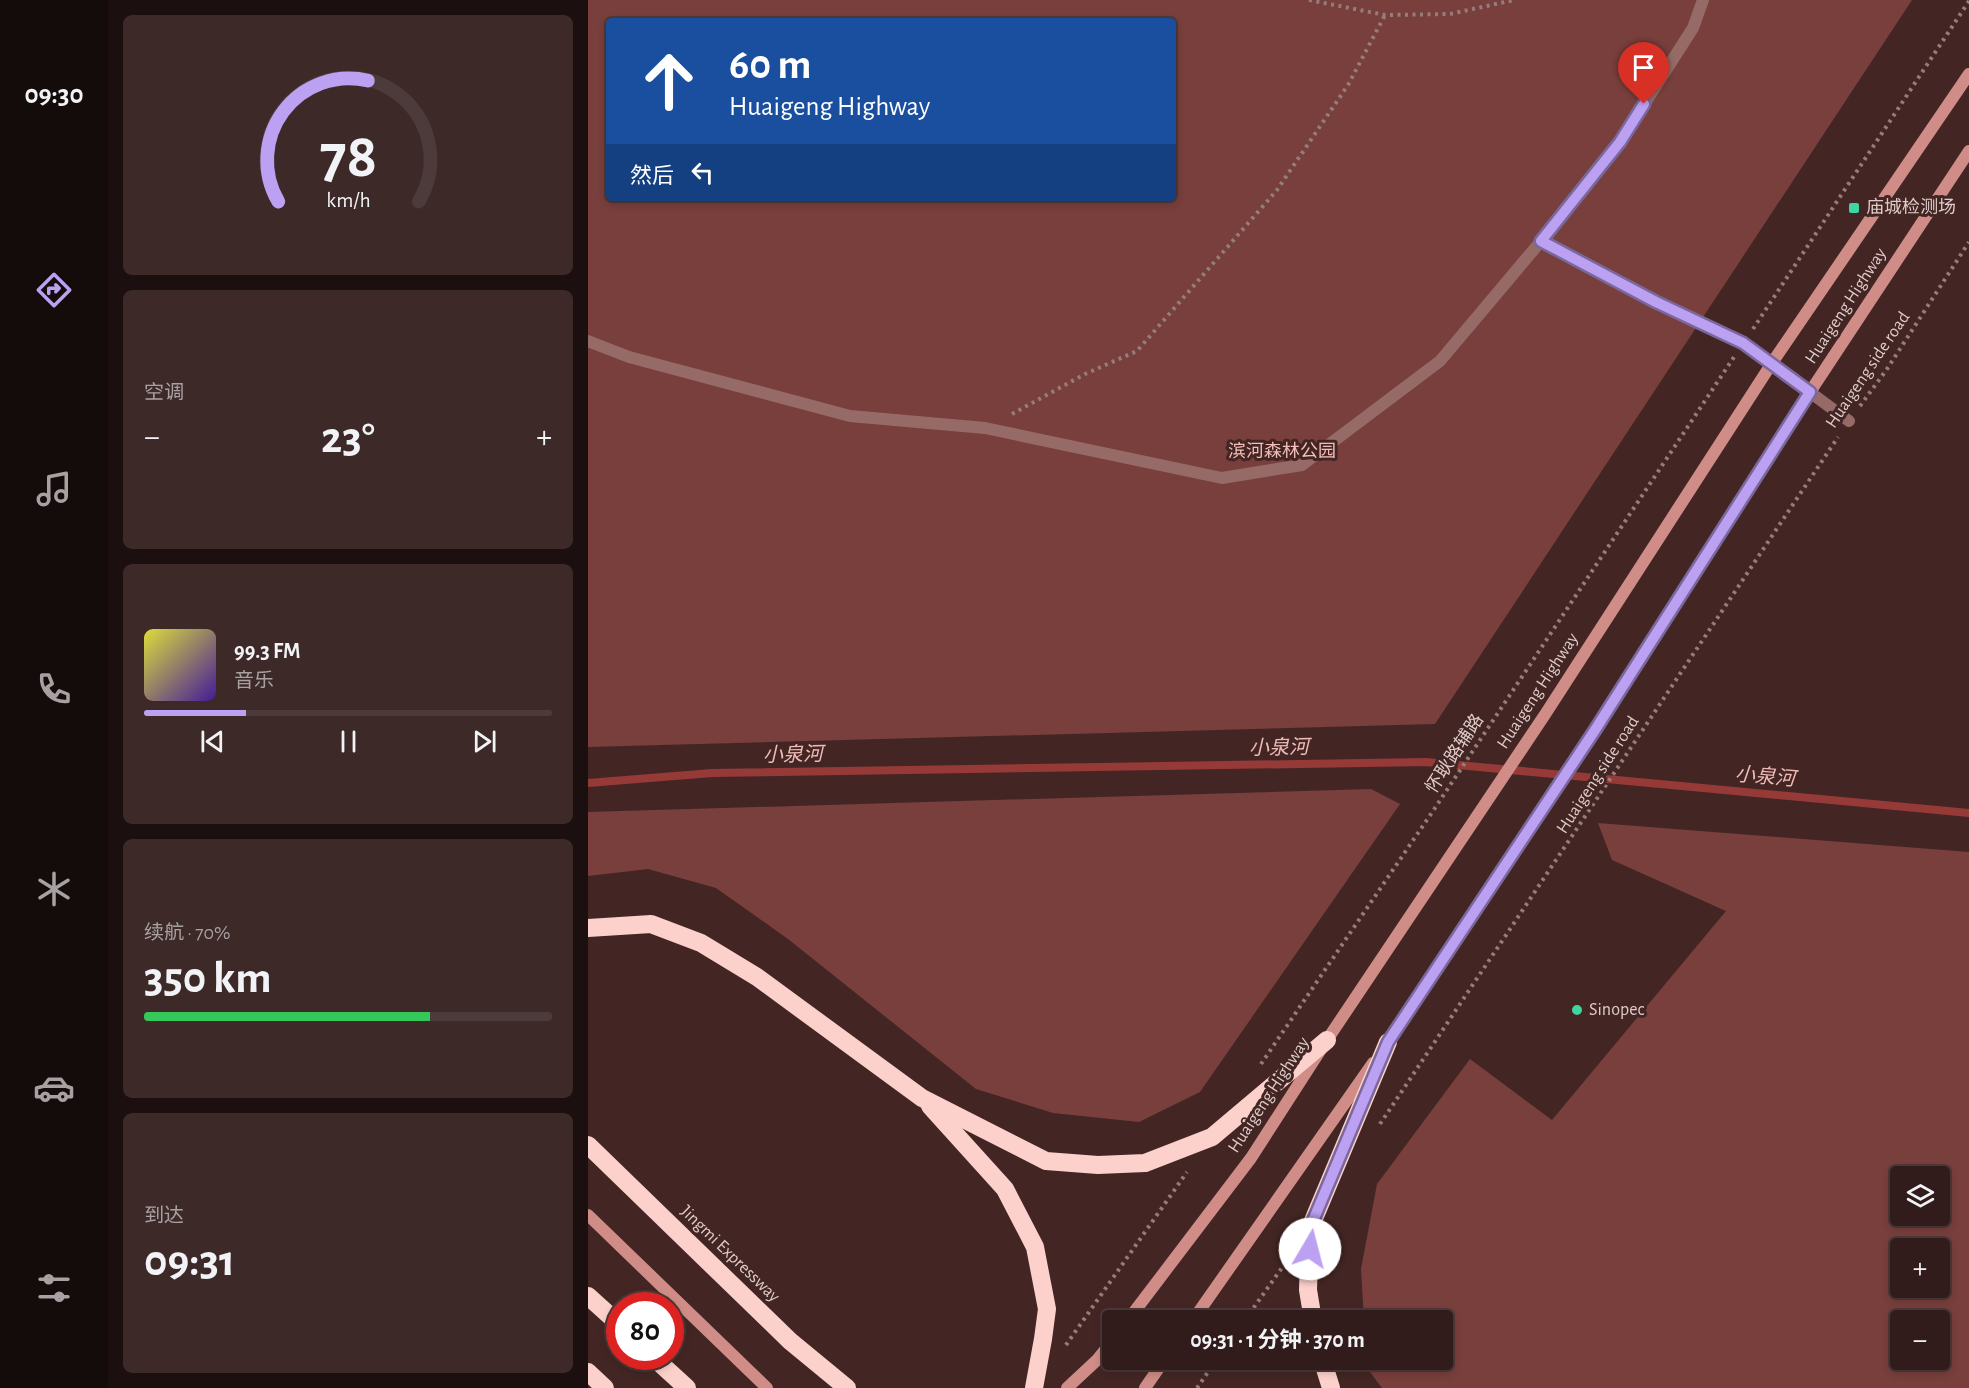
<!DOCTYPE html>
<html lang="zh">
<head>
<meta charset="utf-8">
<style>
	:root { --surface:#321c1b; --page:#3d2928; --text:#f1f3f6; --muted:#a8a1a3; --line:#4d3a3a; --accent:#bca0f2 }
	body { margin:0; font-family:"Alegreya Sans","Noto Sans SC",sans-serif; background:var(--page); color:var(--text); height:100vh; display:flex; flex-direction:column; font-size:22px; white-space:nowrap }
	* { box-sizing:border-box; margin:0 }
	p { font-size:20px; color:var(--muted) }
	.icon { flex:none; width:33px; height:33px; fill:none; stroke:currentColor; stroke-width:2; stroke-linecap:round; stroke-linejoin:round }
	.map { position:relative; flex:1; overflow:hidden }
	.side { display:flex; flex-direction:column; gap:15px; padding:15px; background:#1c0f0f; width:480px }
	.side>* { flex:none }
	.banner { position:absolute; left:18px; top:18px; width:570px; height:183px; border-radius:6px; box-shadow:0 3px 9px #0003,0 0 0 2px var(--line); background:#1a4fa0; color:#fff; overflow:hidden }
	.controls { position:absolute; left:1302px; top:1166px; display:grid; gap:12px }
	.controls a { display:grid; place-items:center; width:60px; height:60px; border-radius:6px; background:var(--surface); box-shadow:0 3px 9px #0003,0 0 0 2px var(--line); font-size:30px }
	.speed { position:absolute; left:18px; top:1292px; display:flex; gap:12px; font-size:30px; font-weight:700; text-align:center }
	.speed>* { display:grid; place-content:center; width:78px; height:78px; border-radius:50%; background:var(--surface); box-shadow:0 3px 9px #0003,0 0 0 2px var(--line); line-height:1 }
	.speed .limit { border:9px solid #d22; background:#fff; color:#111 }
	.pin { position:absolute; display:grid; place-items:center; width:51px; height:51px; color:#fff; margin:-62px -26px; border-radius:50% 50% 50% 0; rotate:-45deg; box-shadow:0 0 6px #0007 }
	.pin .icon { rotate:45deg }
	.me { position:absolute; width:66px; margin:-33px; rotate:8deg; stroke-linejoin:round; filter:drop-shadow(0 0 4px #0008) }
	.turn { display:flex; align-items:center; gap:21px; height:126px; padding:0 24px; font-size:27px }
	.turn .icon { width:78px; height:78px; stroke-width:2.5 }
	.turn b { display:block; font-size:42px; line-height:51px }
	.then { display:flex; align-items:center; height:57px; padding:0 24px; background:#0003; gap:12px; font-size:22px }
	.big { font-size:45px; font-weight:700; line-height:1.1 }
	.side .tile { flex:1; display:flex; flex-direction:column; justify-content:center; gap:9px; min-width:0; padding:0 21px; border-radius:9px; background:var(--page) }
	.side .dial { align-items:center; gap:0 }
	.dial svg { height:156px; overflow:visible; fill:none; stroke:var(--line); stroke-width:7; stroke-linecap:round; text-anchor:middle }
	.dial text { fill:var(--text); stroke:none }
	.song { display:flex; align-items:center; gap:18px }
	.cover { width:72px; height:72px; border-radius:9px; background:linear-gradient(135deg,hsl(60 70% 55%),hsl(260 70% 35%)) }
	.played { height:6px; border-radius:3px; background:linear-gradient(90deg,var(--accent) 25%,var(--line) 25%) }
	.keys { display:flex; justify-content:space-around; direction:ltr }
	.heat { display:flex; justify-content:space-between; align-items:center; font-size:33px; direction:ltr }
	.charge { height:9px; border-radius:4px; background:linear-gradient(90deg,#34c759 70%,var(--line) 0) }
	.trip { position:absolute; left:514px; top:1310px; width:351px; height:60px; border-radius:6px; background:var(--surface); box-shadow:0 3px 9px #0003,0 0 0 2px var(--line); font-weight:700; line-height:60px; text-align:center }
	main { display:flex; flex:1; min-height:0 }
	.tabs { display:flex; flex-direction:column; width:108px; justify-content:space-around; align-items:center; background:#140b0b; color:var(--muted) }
	.tabs .icon { width:42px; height:42px }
	.tabs .active { color:var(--accent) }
	.tabs b { font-size:27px; color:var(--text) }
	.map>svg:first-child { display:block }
</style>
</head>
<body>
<main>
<nav class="tabs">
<b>09:30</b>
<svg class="icon active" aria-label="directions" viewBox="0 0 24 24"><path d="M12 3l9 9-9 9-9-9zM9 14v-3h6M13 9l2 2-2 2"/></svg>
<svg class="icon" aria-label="music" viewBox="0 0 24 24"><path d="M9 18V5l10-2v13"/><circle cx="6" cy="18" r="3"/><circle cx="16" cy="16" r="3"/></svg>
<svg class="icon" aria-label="phone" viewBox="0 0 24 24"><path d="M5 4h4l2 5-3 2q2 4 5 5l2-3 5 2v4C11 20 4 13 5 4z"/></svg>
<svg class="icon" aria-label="climate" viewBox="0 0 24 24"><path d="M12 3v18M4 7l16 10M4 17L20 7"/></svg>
<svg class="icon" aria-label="car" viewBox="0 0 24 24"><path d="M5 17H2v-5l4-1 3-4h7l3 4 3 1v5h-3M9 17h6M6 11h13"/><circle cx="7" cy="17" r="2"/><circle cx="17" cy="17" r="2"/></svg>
<svg class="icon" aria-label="filters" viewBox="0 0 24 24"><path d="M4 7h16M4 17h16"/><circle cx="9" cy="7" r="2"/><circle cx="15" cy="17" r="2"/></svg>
</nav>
<section class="side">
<div class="tile dial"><svg viewBox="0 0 100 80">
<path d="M14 69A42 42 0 1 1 86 69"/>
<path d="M14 69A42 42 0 0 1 60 7" stroke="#bca0f2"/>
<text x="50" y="56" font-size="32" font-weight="700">78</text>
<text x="50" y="72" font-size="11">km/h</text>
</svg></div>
<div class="tile"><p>空调</p>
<div class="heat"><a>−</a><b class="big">23°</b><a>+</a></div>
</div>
<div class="tile">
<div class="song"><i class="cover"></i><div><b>99.3 FM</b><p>音乐</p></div></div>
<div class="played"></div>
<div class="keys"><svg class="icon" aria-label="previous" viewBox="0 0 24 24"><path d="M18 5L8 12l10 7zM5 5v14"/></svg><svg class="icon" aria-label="pause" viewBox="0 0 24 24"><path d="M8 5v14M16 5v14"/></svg><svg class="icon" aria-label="next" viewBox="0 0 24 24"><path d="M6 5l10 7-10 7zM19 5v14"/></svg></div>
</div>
<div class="tile"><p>续航 · 70%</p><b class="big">350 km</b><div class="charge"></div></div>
<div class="tile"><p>到达</p><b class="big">09:31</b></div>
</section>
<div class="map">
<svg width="1381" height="1388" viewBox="0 0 1381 1388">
	<rect width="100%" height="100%" fill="#432624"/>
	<!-- green -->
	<g fill="#783f3c" fill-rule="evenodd">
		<path d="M0,0h1324l-477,724 -847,23zM21,21h564v177h-564z"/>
		<path d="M783,789l29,15 -200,288 -61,30 -86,-9 -77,-24 -188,-150 -72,-51 -68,-19 -60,7v-64z"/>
		<path d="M1010,823l371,29v536h-587l-15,-20 -1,-9h77v-39h-79l-3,-51 16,-85 93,-125 82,61 174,-209 -114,-51zM1312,1176h40v39h-40zM1312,1248h40v39h-40zM1312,1320h40v39h-40z"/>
	</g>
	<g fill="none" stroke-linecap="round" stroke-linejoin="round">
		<!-- stream -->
		<path stroke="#963a38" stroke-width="8" d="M0,783l124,-10 714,-11 543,51"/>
		<!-- path -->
		<g stroke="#957d7b" stroke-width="4" stroke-dasharray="3 4.5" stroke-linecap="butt">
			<path d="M721,0l76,15 65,-1 64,-14"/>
			<path d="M1165,329l216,-328"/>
			<path d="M1272,406l27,-37 82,-127"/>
			<path d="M424,414l73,-40 52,-23 140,-161 71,-105 37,-70"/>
			<path d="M673,1064l174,-256 299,-451"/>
			<path d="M792,1124l458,-687"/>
			<path d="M657,1320l41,-58"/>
			<path d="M478,1345l121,-173"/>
			<path d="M609,1388l20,-29"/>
		</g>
		<!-- lane -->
		<g stroke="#966b67" stroke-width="12">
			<path d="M953,241l115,61 87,41"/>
			<path d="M0,341l41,16 221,59 135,12 237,50 80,-13 138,-104 101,-120 79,-99 73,-114 10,-28"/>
		</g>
		<!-- street -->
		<path stroke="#966b67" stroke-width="12" d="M1155,343l106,78"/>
		<!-- secondary -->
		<g stroke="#d08c86" stroke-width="12">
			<path d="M797,1046l210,-316 215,-338 159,-241"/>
			<path d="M0,1215l179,173"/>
			<path d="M540,1320l123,-162 76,-118 219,-327 226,-350 197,-289"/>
			<path d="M605,1320l180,-257"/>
			<path d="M479,1388l30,-28 16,-20"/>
			<path d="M557,1388l20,-29"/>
		</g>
		<!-- highway -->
		<g stroke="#fcd1cc" stroke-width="18">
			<path d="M0,928l63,-4 50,19 56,34 165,121 124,63 52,4 47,-2 67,-26 115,-97"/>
			<path d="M342,1106l75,83 30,58 12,62 -4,30 -9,49"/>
			<path d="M0,1145l202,196 57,47"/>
			<path d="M0,1296l32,29"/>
			<path d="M725,1320l-5,-30 2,-62 78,-186"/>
			<path d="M64,1356l35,32"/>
			<path d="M734,1359l9,29"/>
			<path d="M0,1372l17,16"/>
		</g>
	</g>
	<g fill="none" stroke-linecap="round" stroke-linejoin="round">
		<defs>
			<path id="route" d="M722,1249v-21l78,-186 207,-312 215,-338 -67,-49 -87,-41 -115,-61 79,-99 24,-38"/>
		</defs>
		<!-- route casing -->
		<use href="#route" stroke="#7a689d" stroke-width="15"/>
		<!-- route -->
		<use href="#route" stroke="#bca0f2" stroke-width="10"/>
	</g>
	<!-- markers -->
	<g fill="#3fd4a2" stroke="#432624" stroke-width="2">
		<rect x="1260" y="202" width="12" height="12" rx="3"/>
		<circle cx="989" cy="1010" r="6"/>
	</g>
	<g text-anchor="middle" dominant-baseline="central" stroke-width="6" stroke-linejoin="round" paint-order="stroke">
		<!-- poi labels -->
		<g font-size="18" fill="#dfccca" stroke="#432624" text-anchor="start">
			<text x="1278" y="208">庙城检测场</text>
			<text x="1001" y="1010">Sinopec</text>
		</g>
		<!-- street labels -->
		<g font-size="18" fill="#dfccca" stroke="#432624">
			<text transform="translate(1258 306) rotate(-57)">Huaigeng Highway</text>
			<text transform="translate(1280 370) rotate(-56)">Huaigeng side road</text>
			<text transform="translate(950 691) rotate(-57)">Huaigeng Highway</text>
			<text transform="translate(867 754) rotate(-57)">怀耿路辅路</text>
			<text transform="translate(1010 775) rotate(-57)">Huaigeng side road</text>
			<text transform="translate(681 1095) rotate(-57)">Huaigeng Highway</text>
			<text transform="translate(142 1254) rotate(44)">Jingmi Expressway</text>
		</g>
		<!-- park labels -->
		<g font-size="18" fill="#f3beb9" stroke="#432624">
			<text x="694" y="452">滨河森林公园</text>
		</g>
		<!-- water labels -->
		<g font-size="20" font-style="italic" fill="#efbab5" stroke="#432624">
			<text transform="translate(691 748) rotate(-1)">小泉河</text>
			<text transform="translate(205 755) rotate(-1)">小泉河</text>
			<text transform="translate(1177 777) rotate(5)">小泉河</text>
		</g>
	</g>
</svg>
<div class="controls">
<a><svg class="icon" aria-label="layers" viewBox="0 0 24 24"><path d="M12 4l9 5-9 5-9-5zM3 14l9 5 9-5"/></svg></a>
<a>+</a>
<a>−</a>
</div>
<div class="speed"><div class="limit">80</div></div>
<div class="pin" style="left:1056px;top:104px;background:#d93025"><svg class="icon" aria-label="arrive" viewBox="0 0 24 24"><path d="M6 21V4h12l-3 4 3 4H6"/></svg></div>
<svg class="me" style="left:722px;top:1249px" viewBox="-20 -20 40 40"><circle r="19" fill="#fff"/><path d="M0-13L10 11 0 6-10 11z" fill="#bca0f2"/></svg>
<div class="trip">09:31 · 1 分钟 · 370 m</div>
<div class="banner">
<div class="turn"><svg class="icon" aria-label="ahead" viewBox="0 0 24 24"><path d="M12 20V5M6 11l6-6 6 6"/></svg><div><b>60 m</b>Huaigeng Highway</div></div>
<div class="then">然后<svg class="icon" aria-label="left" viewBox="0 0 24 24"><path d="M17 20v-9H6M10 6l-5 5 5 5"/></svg></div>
</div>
</div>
</main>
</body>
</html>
